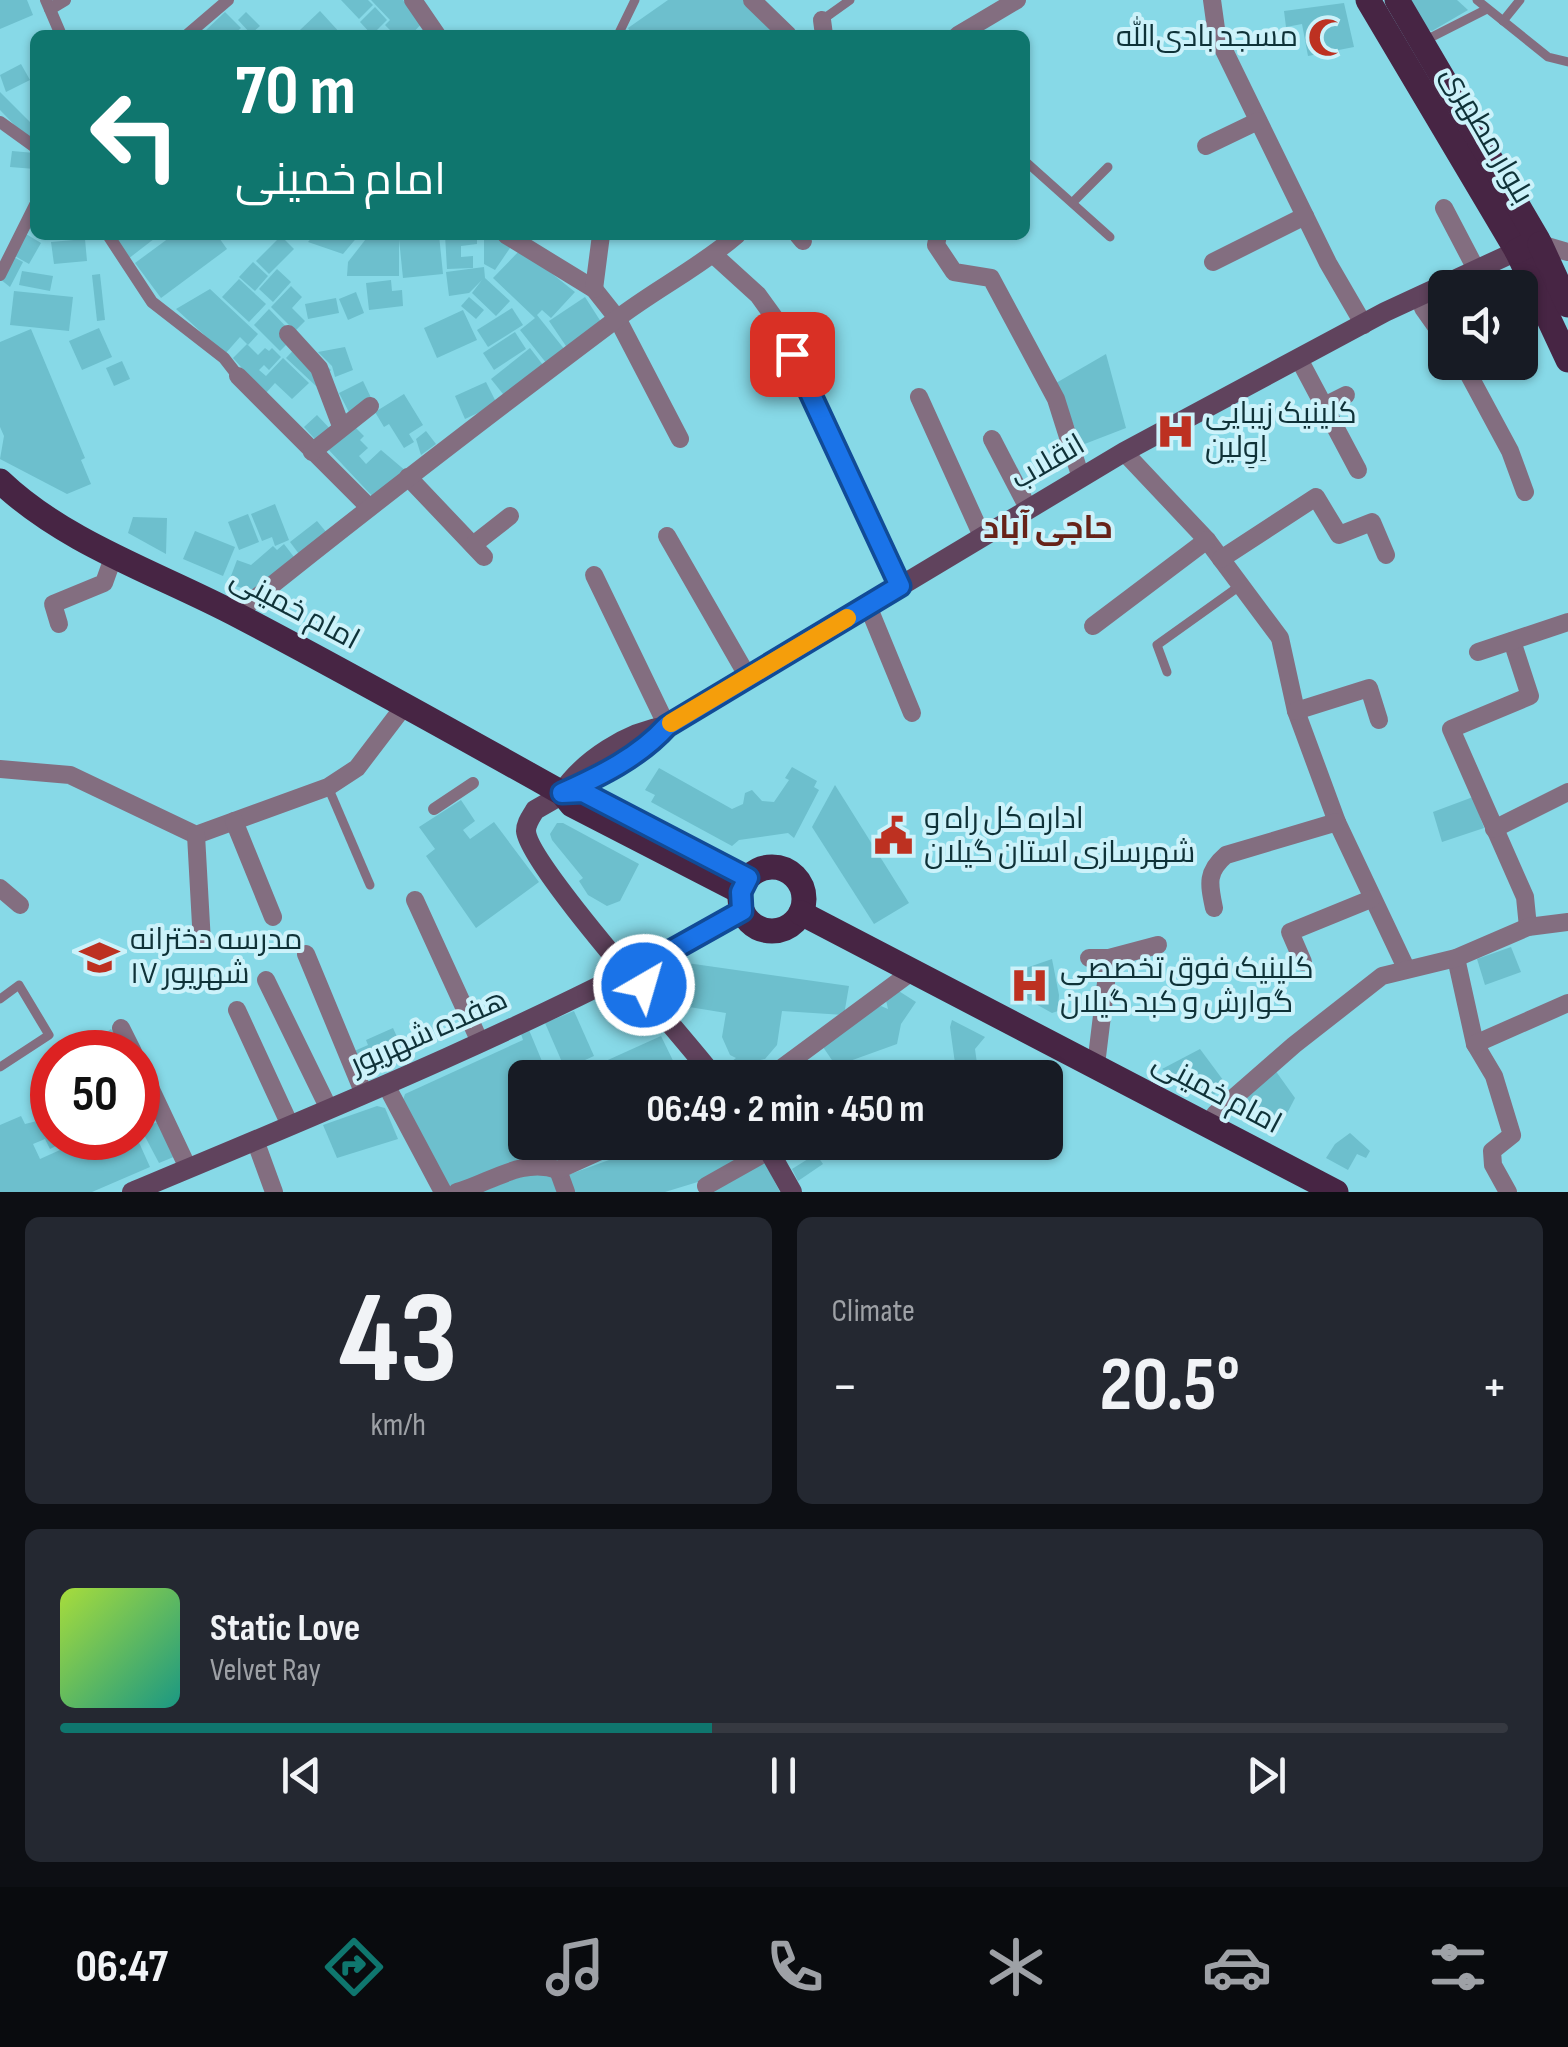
<!DOCTYPE html>
<html lang="en">
<head>
<meta charset="utf-8">
<style>
	:root { --surface:#171b24; --page:#242831; --text:#f1f3f6; --muted:#9ea1a6; --line:#363941; --accent:#0f766e }
	body { margin:0; font-family:"Sofia Sans Condensed",Cairo,sans-serif; background:var(--page); color:var(--text); height:100vh; display:flex; flex-direction:column; font-size:38px; white-space:nowrap }
	* { box-sizing:border-box; margin:0 }
	p { font-size:32px; color:var(--muted) }
	.icon { flex:none; width:55px; height:55px; fill:none; stroke:currentColor; stroke-width:2; stroke-linecap:round; stroke-linejoin:round }
	.map { position:relative; height:1192px; overflow:hidden }
	.drawer { display:flex; flex-direction:column; gap:25px; padding:25px; background:#0d0f14; flex:1 }
	.drawer>* { flex:none }
	.hud { position:absolute; left:30px; top:30px; width:1000px; height:210px; border-radius:15px; box-shadow:0 2px 8px #0004; background:#0f766e; color:#fff; overflow:hidden }
	.buttons { position:absolute; left:1428px; top:270px; display:grid; gap:20px }
	.buttons a { display:grid; place-items:center; width:110px; height:110px; border-radius:15px; background:var(--surface); box-shadow:0 2px 8px #0004; font-size:50px }
	.speed { position:absolute; left:30px; top:1030px; display:flex; gap:20px; font-size:50px; font-weight:700; text-align:center }
	.speed>* { display:grid; place-content:center; width:130px; height:130px; border-radius:50%; background:var(--surface); box-shadow:0 2px 8px #0004; line-height:1 }
	.speed .limit { border:15px solid #d22; background:#fff; color:#111 }
	.pin { position:absolute; display:grid; place-items:center; width:85px; height:85px; color:#fff; margin:-42px; border-radius:20px; box-shadow:0 5px 15px #0006 }
	.me { position:absolute; width:110px; margin:-55px; rotate:38deg; stroke-linejoin:round; filter:drop-shadow(0 0 8px #0008) }
	.turn { display:flex; align-items:center; gap:35px; height:210px; padding:0 40px; font-size:45px }
	.turn .icon { width:130px; height:130px; stroke-width:2.5 }
	.turn b { display:block; font-size:70px; line-height:85px }
	.big { font-size:75px; font-weight:700; line-height:1.1 }
	.drawer .widget { flex:1; display:flex; flex-direction:column; justify-content:center; gap:15px; min-width:0; padding:0 35px; border-radius:15px; background:var(--page) }
	.drawer .dial { align-items:center; gap:0 }
	.dial b { font-size:130px; line-height:1 }
	.song { display:flex; align-items:center; gap:30px }
	.cover { width:120px; height:120px; border-radius:15px; background:linear-gradient(135deg,hsl(80 70% 55%),hsl(170 70% 35%)) }
	.played { height:10px; border-radius:5px; background:linear-gradient(90deg,var(--accent) 45%,var(--line) 45%) }
	.keys { display:flex; justify-content:space-around; direction:ltr }
	.heat { display:flex; justify-content:space-between; align-items:center; font-size:55px; direction:ltr }
	.drawer .tiles { flex:1; display:grid; gap:25px; grid-template-columns:1fr 1fr }
	.widget:last-child { grid-column:span 2 }
	.trip { position:absolute; left:508px; top:1060px; width:555px; height:100px; border-radius:15px; background:var(--surface); box-shadow:0 2px 8px #0004; font-weight:700; line-height:100px; text-align:center }
	.tabs { display:flex; height:160px; justify-content:space-around; align-items:center; background:#090b0e; color:var(--muted) }
	.tabs .icon { width:70px; height:70px }
	.tabs .selected { color:var(--accent) }
	.tabs b { font-size:45px; color:var(--text) }
	.map>svg:first-child { display:block }
</style>
</head>
<body>
<div class="map">
<svg width="1568" height="1192" viewBox="0 0 1568 1192">
	<rect width="100%" height="100%" fill="#87d9e7"/>
	<!-- building -->
	<g fill="#6dbfcd" fill-rule="evenodd">
		<path d="M0,0h27l6,15 -33,14z"/>
		<path d="M341,0h27l5,5 -14,14z"/>
		<path d="M371,0h32l20,22 -12,13h-16l-10,-10 5,-5z"/>
		<path d="M668,0h77l31,35h-144l-4,-7z"/>
		<path d="M1407,0h50l11,10 -36,21 -7,-2z"/>
		<path d="M1344,3l10,44 -46,9 -6,-32 -16,3 -2,-16z"/>
		<path d="M375,7l12,13 -15,15 -12,-13z"/>
		<path d="M320,11l22,24h-38l-4,-5z"/>
		<path d="M225,12l16,16 -8,7h-25l-3,-4z"/>
		<path d="M246,12l14,14 -9,8 -13,-14z"/>
		<path d="M21,64l9,16 -24,12 -6,-17z"/>
		<path d="M0,92l35,35 -7,12 -28,-29z"/>
		<path d="M12,151l23,2v16l-25,-2z"/>
		<path d="M26,234l15,9 -12,21 -16,-9z"/>
		<path d="M112,235h47l-31,24z"/>
		<path d="M173,235h44l10,14 -66,49 -26,-35z"/>
		<path d="M314,235h45l-16,19 -35,-12z"/>
		<path d="M369,235h30v41h-52l1,-14z"/>
		<path d="M439,235l4,39 -40,4 -4,-39z"/>
		<path d="M445,235h32v9l-16,2v11l12,-1v12l-26,1z"/>
		<path d="M484,235h14l14,10 -17,25 -11,-6z"/>
		<path d="M281,236l13,13 -25,25 -13,-13z"/>
		<path d="M85,239l2,22 -33,3 -3,-22z"/>
		<path d="M521,249l54,43 -24,26 -9,-8 -5,5 28,35 -18,14 -27,-34 15,-12 -42,-40z"/>
		<path d="M12,256l11,6 -13,25 -10,-8z"/>
		<path d="M253,262l15,14 -13,15 -16,-14z"/>
		<path d="M484,267l1,11 25,23 -14,15 -24,-23 10,-13 -13,13 -20,3 -3,-24z"/>
		<path d="M277,269l14,13 -18,20 -14,-13z"/>
		<path d="M22,271l31,5 -3,15 -31,-6z"/>
		<path d="M100,274l5,46 -8,1 -5,-46z"/>
		<path d="M239,279l27,25 -17,18 -27,-25z"/>
		<path d="M391,280l1,11 10,-1 1,16 -34,4 -3,-27z"/>
		<path d="M291,286l11,11 -10,11 13,13 -10,10 -24,-24z"/>
		<path d="M210,289l48,45 -10,11 -8,-8 -15,17 -49,-45z"/>
		<path d="M14,291l59,6 -4,34 -59,-6z"/>
		<path d="M356,292l8,21 -16,7 -9,-21z"/>
		<path d="M469,297l15,13 -8,9 -15,-13z"/>
		<path d="M585,297l18,28 -35,24 -19,-28z"/>
		<path d="M336,298l3,15 -31,6 -3,-15z"/>
		<path d="M512,308l11,17 -35,22 -11,-17z"/>
		<path d="M269,309l26,27 -15,15 -26,-26z"/>
		<path d="M463,310l14,30 -40,18 -13,-30z"/>
		<path d="M99,328l13,29 -30,13 -13,-29z"/>
		<path d="M31,329l54,129 -4,2 10,24 -24,10 -67,-35 4,-23 -4,-9v-85z"/>
		<path d="M515,332l11,17 -32,21 -11,-17z"/>
		<path d="M301,342l30,28 -15,16 -30,-28z"/>
		<path d="M247,344l11,11 7,-7 4,3 3,-3 9,9 -12,13 -5,-5 -5,5 7,6 17,-18 26,25 -17,16 -17,-16 -10,11 -32,-36z"/>
		<path d="M345,347l8,23 -18,7 -3,-11 -14,-14z"/>
		<path d="M530,348l16,21 -39,30 -16,-20z"/>
		<path d="M1106,354l20,74 -44,17 -26,-62z"/>
		<path d="M122,361l8,18 -16,7 -8,-18z"/>
		<path d="M363,381l12,25 -23,12 -13,-25z"/>
		<path d="M486,382l11,22 -32,15 -10,-23z"/>
		<path d="M404,394l19,31 -14,9 5,8 -10,6 -15,-24 -5,3 -9,-15z"/>
		<path d="M317,415l18,19 -13,13 -18,-20z"/>
		<path d="M352,424l12,12 -4,4 8,8 -9,8 7,8 15,-14 26,22 -32,27 -49,-52z"/>
		<path d="M426,431l10,13 -15,11 -5,-16z"/>
		<path d="M275,504l14,36 -14,6 -3,-9 -10,4 -11,-27z"/>
		<path d="M248,514l11,28 -20,8 -11,-28z"/>
		<path d="M133,517l34,1 -1,36 -38,-21z"/>
		<path d="M317,521l10,12 -28,21 -9,-12z"/>
		<path d="M195,531l40,16 -12,29 -40,-17z"/>
		<path d="M284,544l10,13 -41,34 -25,-7 9,-24 14,5 22,-19 4,4z"/>
		<path d="M792,767l25,14 -3,6 5,3 -25,48 -6,-5 -49,7 -7,6 -81,-44 4,-7 -10,-5 14,-22 73,41 11,-5 2,-11 7,-3 10,11 12,1 15,-22 -4,-2z"/>
		<path d="M835,785l74,118 -35,21 -62,-97z"/>
		<path d="M1473,797l11,31 -42,14 -9,-30z"/>
		<path d="M461,800l14,21 -12,9 7,9 24,-17 45,60 -63,46 -50,-72 9,-7 -16,-22z"/>
		<path d="M557,823h6l76,41 -19,37 -13,5 -19,-11 -9,-14 4,-3 -31,-38 -2,-6z"/>
		<path d="M1511,947l10,25 -36,13 -8,-26z"/>
		<path d="M1052,959l7,36 -1,16 -6,2 -38,-21 12,-24z"/>
		<path d="M687,963l162,23 -5,29 -62,-4 -5,34 -12,14 -15,3 11,16h-29l-8,-11 12,-9 -6,-3 -8,-18 4,-24 -43,-7z"/>
		<path d="M894,988l22,14 -15,22 -4,20 -61,22 -13,-19 49,-37 9,-4 7,3 -3,-13z"/>
		<path d="M641,1002l20,27 -12,5 -21,-27z"/>
		<path d="M574,1011l20,45 -29,13 -20,-46z"/>
		<path d="M952,1020l33,17 -10,12 4,29h-22l-7,-51z"/>
		<path d="M393,1028l14,31 -43,19 -12,-26 16,-7 -2,-5z"/>
		<path d="M111,1029l11,15 -5,4 3,4h-31l-5,-4z"/>
		<path d="M529,1030l20,48h-24v64h84l-55,25 -105,22 -47,-86 3,-9 118,-54 -2,-6z"/>
		<path d="M661,1036l19,39 -112,3z"/>
		<path d="M1200,1049l26,35 -15,13 -49,-28z"/>
		<path d="M1275,1070l20,28 -16,31 -39,-21 1,-8z"/>
		<path d="M52,1089v49h85l13,29 -58,25h-92v-67l21,-9 4,8 20,-5 -9,-23zM45,1139l5,10 8,-4 2,5 -20,9 -7,-15z"/>
		<path d="M377,1106l8,2 13,31 -61,19 -14,-33z"/>
		<path d="M160,1121l16,35 -17,7 -18,-34z"/>
		<path d="M1350,1133l20,18 -4,7 -9,-4 -9,16 -22,-12 9,-14z"/>
		<path d="M627,1142h56l6,14 4,-5 -3,-9h52l6,9 -3,8 -44,22 -36,11h-93l-7,-16 55,-20 -3,-7z"/>
		<path d="M816,1154l7,10 -25,17 -6,-12z"/>
		<path d="M762,1157l18,35h-69z"/>
		<path d="M550,1171l9,21h-79l37,-14z"/>
	</g>
	<g fill="none" stroke-linecap="round" stroke-linejoin="round">
		<!-- service -->
		<g stroke="#836e80" stroke-width="9">
			<path d="M1477,0l71,57 20,5"/>
			<path d="M822,20l28,-20"/>
			<path d="M1503,21l17,-21"/>
			<path d="M618,35l17,-35"/>
			<path d="M1422,42l65,-33"/>
			<path d="M1025,161l85,76"/>
			<path d="M1073,202l35,-35"/>
			<path d="M1167,672l-10,-27 84,-60"/>
			<path d="M328,787l42,98"/>
			<path d="M0,999l19,-14 30,50 -49,32"/>
		</g>
		<!-- pedestrian -->
		<g stroke="#836e80" stroke-width="12">
			<path d="M46,0l15,35"/>
			<path d="M50,9l15,-9"/>
			<path d="M187,35l41,-35"/>
			<path d="M0,122l35,25"/>
			<path d="M108,235l44,67 72,56 14,18"/>
			<path d="M0,275l35,-70"/>
			<path d="M434,809l39,-26"/>
		</g>
		<!-- minor -->
		<g stroke="#836e80" stroke-width="18">
			<path d="M413,0l24,35"/>
			<path d="M752,0l36,35"/>
			<path d="M1212,0l5,36 111,227 36,62"/>
			<path d="M822,20l2,15"/>
			<path d="M958,35l59,-35"/>
			<path d="M1206,146l52,-25"/>
			<path d="M1444,208l33,63"/>
			<path d="M506,235l88,54 23,29 63,121"/>
			<path d="M798,235l5,6"/>
			<path d="M938,235l-2,10 18,27 37,6 65,121 25,79"/>
			<path d="M1540,244l28,8"/>
			<path d="M714,255l44,40 21,29 121,261"/>
			<path d="M1213,262l92,-46"/>
			<path d="M594,289l7,-54"/>
			<path d="M1423,308l22,31"/>
			<path d="M288,334l31,34 22,58"/>
			<path d="M1299,359l59,111"/>
			<path d="M1462,362l48,89 15,41"/>
			<path d="M238,376l131,131"/>
			<path d="M919,397l63,139"/>
			<path d="M1324,406l22,-11"/>
			<path d="M992,439l36,69"/>
			<path d="M312,452l58,-46"/>
			<path d="M1124,452l83,88 73,98 16,73 41,111 69,146"/>
			<path d="M408,477l76,80"/>
			<path d="M667,536l81,141"/>
			<path d="M473,545l37,-29"/>
			<path d="M1221,559l95,-62 23,38 33,-13 14,33"/>
			<path d="M594,575l73,151"/>
			<path d="M868,606l44,107"/>
			<path d="M236,614c125,-101 253,-199 382,-296 38,-29 82,-51 119,-83"/>
			<path d="M59,624l-6,-20 51,-21 10,-28"/>
			<path d="M1093,626l114,-86"/>
			<path d="M1512,641l18,55 -79,33 74,168 3,30"/>
			<path d="M1478,652l90,-30"/>
			<path d="M1296,711l73,-23 10,32"/>
			<path d="M0,769l70,6 126,60 132,-48 29,-19 48,-63"/>
			<path d="M234,821l39,96"/>
			<path d="M1494,829l74,-37"/>
			<path d="M196,835l6,108"/>
			<path d="M0,888l20,17"/>
			<path d="M415,900l65,142"/>
			<path d="M1214,908c-5,-24 -8,-36 12,-53l111,-33"/>
			<path d="M306,954l58,140"/>
			<path d="M1089,958h20l49,-13"/>
			<path d="M1456,958l19,86 19,32 18,59 -20,16 1,14 15,27"/>
			<path d="M1303,962l-13,-30 81,-33"/>
			<path d="M266,980l63,129"/>
			<path d="M237,1010l53,115"/>
			<path d="M121,1028l12,24"/>
			<path d="M1475,1044l93,-41"/>
			<path d="M138,1062l50,106"/>
			<path d="M1096,1065l13,-107"/>
			<path d="M768,1078l146,-108"/>
			<path d="M386,1085l57,107"/>
			<path d="M1215,1114l79,-69 88,-69 74,-18 72,-31 40,-5"/>
			<path d="M255,1140l19,52"/>
			<path d="M558,1170l8,22"/>
			<path d="M706,1186l64,-36"/>
			<path d="M457,1192c33,-9 65,-35 101,-22l62,-28"/>
		</g>
		<!-- secondary -->
		<g stroke="#60435d" stroke-width="20">
			<path d="M562,792c22,-32 65,-60 105,-66"/>
			<path d="M715,1078c-30,-40 -187,-213 -189,-247 0,-8 5,-14 9,-21l115,-66 17,-18 457,-274 261,-140 132,-61"/>
			<path d="M764,1142l28,50"/>
			<path d="M132,1192c207,-86 415,-172 611,-281"/>
		</g>
		<!-- primary -->
		<g stroke="#472544" stroke-width="25">
			<path d="M1368,0l149,251 51,109"/>
			<path d="M1397,0l141,240 -21,11"/>
			<path d="M1540,244l28,61"/>
			<path d="M0,481c66,63 160,93 239,135 109,57 216,117 323,177l10,12 169,87"/>
			<circle cx="772" cy="899" r="32"/>
			<path d="M801,913l535,279"/>
		</g>
	</g>
	<g fill="none" stroke-linecap="round" stroke-linejoin="round">
		<defs>
			<path id="route" d="M644,985l-2,-13 9,-10 91,-51 -1,-19 7,-14 -165,-86 -21,1c38,-17 77,-36 105,-67l233,-140 -108,-232"/>
		</defs>
		<!-- route casing -->
		<use href="#route" stroke="#114b97" stroke-width="25"/>
		<!-- route -->
		<use href="#route" stroke="#1a73e8" stroke-width="18"/>
		<!-- slow -->
		<path stroke="#f59e0b" stroke-width="18" d="M671,723l176,-105"/>
	</g>
	<!-- icons -->
	<defs>
		<symbol id="mosque-bare" viewBox="-9 -9 18 18"><path d="M3.5-4.9A6 6 0 1 0 3.5 4.9A5 5 0 1 1 3.5-4.9Z" fill="#bd3121" stroke="#ccf2fa" stroke-width="2.5" paint-order="stroke"/></symbol>
		<symbol id="hospital-bare" viewBox="-9 -9 18 18"><path d="M-5-5h3v3.5h4V-5h3V5h-3V1.5h-4V5h-3Z" fill="#bd3121" stroke="#ccf2fa" stroke-width="2.5" paint-order="stroke"/></symbol>
		<symbol id="civic-bare" viewBox="-9 -9 18 18"><path d="M-.6-6.5H3V-4.5H.6V-3L4-1V1h2V6H-6V1h2V-1L-.6-3ZM-1.2 2.5V6h2.4V2.5Z" fill="#bd3121" stroke="#ccf2fa" stroke-width="2.5" paint-order="stroke"/></symbol>
		<symbol id="school-bare" viewBox="-9 -9 18 18"><path d="M0-5L7-2L0 1L-7-2ZM-4 1L0 2.5L4 1V4Q0 6-4 4Z" fill="#bd3121" stroke="#ccf2fa" stroke-width="2.5" paint-order="stroke"/></symbol>
	</defs>
	<g fill-rule="evenodd">
		<use href="#mosque-bare" x="1300" y="10" width="55" height="55"/>
		<use href="#hospital-bare" x="1148" y="404" width="55" height="55"/>
		<use href="#civic-bare" x="866" y="808" width="55" height="55"/>
		<use href="#school-bare" x="72" y="930" width="55" height="55"/>
		<use href="#hospital-bare" x="1002" y="958" width="55" height="55"/>
	</g>
	<g text-anchor="middle" dominant-baseline="central" stroke-width="8" stroke-linejoin="round" paint-order="stroke">
		<!-- poi labels -->
		<g font-size="30" fill="#0f3238" stroke="#ccf2fa" text-anchor="start">
			<text x="1298" y="37" text-anchor="end">مسجد بادی‌الله</text>
			<text x="1205" y="414">کلینیک زیبایی<tspan x="1205" dy="34">اِوِلین</tspan></text>
			<text x="924" y="819">اداره کل راه و<tspan x="924" dy="34">شهرسازی استان گیلان</tspan></text>
			<text x="130" y="940">مدرسه دخترانه<tspan x="130" dy="34">۱۷ شهریور</tspan></text>
			<text x="1060" y="969">کلینیک فوق تخصصی<tspan x="1060" dy="34">گوارش و کبد گیلان</tspan></text>
		</g>
		<!-- street labels -->
		<g font-size="30" fill="#0f3238" stroke="#ccf2fa">
			<text transform="translate(1487 135) rotate(60)">بلوار مطهری</text>
			<text transform="translate(1048 462) rotate(-30)">انقلاب</text>
			<text transform="translate(295 609) rotate(28)">امام خمینی</text>
			<text transform="translate(429 1032) rotate(-24)">هفده شهریور</text>
			<text transform="translate(1217 1093) rotate(28)">امام خمینی</text>
		</g>
		<!-- neighbourhood labels -->
		<g font-size="32" font-weight="bold" fill="#672319" stroke="#ccf2fa">
			<text x="1048" y="528">حاجی آباد</text>
		</g>
	</g>
</svg>
<div class="buttons">
<a><svg class="icon" aria-label="sound" viewBox="0 0 24 24"><path d="M4 9h4l5-4v14l-5-4H4zM17 9q2 3 0 6"/></svg></a>
</div>
<div class="speed"><div class="limit">50</div></div>
<div class="pin" style="left:792px;top:354px;background:#d93025"><svg class="icon" aria-label="arrive" viewBox="0 0 24 24"><path d="M6 21V4h12l-3 4 3 4H6"/></svg></div>
<svg class="me" style="left:644px;top:985px" viewBox="-20 -20 40 40"><circle r="17" fill="#1a73e8" stroke="#fff" stroke-width="3"/><path d="M0-11L8 9 0 5-8 9z" fill="#fff"/></svg>
<div class="trip">06:49 · 2 min · 450 m</div>
<div class="hud">
<div class="turn"><svg class="icon" aria-label="left" viewBox="0 0 24 24"><path d="M17 20v-9H6M10 6l-5 5 5 5"/></svg><div><b>70 m</b>امام خمینی</div></div>
</div>
</div>
<section class="drawer">
<div class="tiles">
<div class="widget dial"><b>43</b><p>km/h</p></div>
<div class="widget"><p>Climate</p>
<div class="heat"><a>−</a><b class="big">20.5°</b><a>+</a></div>
</div>
<div class="widget">
<div class="song"><i class="cover"></i><div><b>Static Love</b><p>Velvet Ray</p></div></div>
<div class="played"></div>
<div class="keys"><svg class="icon" aria-label="previous" viewBox="0 0 24 24"><path d="M18 5L8 12l10 7zM5 5v14"/></svg><svg class="icon" aria-label="pause" viewBox="0 0 24 24"><path d="M8 5v14M16 5v14"/></svg><svg class="icon" aria-label="next" viewBox="0 0 24 24"><path d="M6 5l10 7-10 7zM19 5v14"/></svg></div>
</div>
</div>
</section>
<nav class="tabs">
<b>06:47</b>
<svg class="icon selected" aria-label="directions" viewBox="0 0 24 24"><path d="M12 3l9 9-9 9-9-9zM9 14v-3h6M13 9l2 2-2 2"/></svg>
<svg class="icon" aria-label="music" viewBox="0 0 24 24"><path d="M9 18V5l10-2v13"/><circle cx="6" cy="18" r="3"/><circle cx="16" cy="16" r="3"/></svg>
<svg class="icon" aria-label="phone" viewBox="0 0 24 24"><path d="M5 4h4l2 5-3 2q2 4 5 5l2-3 5 2v4C11 20 4 13 5 4z"/></svg>
<svg class="icon" aria-label="climate" viewBox="0 0 24 24"><path d="M12 3v18M4 7l16 10M4 17L20 7"/></svg>
<svg class="icon" aria-label="car" viewBox="0 0 24 24"><path d="M5 17H2v-5l4-1 3-4h7l3 4 3 1v5h-3M9 17h6M6 11h13"/><circle cx="7" cy="17" r="2"/><circle cx="17" cy="17" r="2"/></svg>
<svg class="icon" aria-label="filters" viewBox="0 0 24 24"><path d="M4 7h16M4 17h16"/><circle cx="9" cy="7" r="2"/><circle cx="15" cy="17" r="2"/></svg>
</nav>
</body>
</html>
